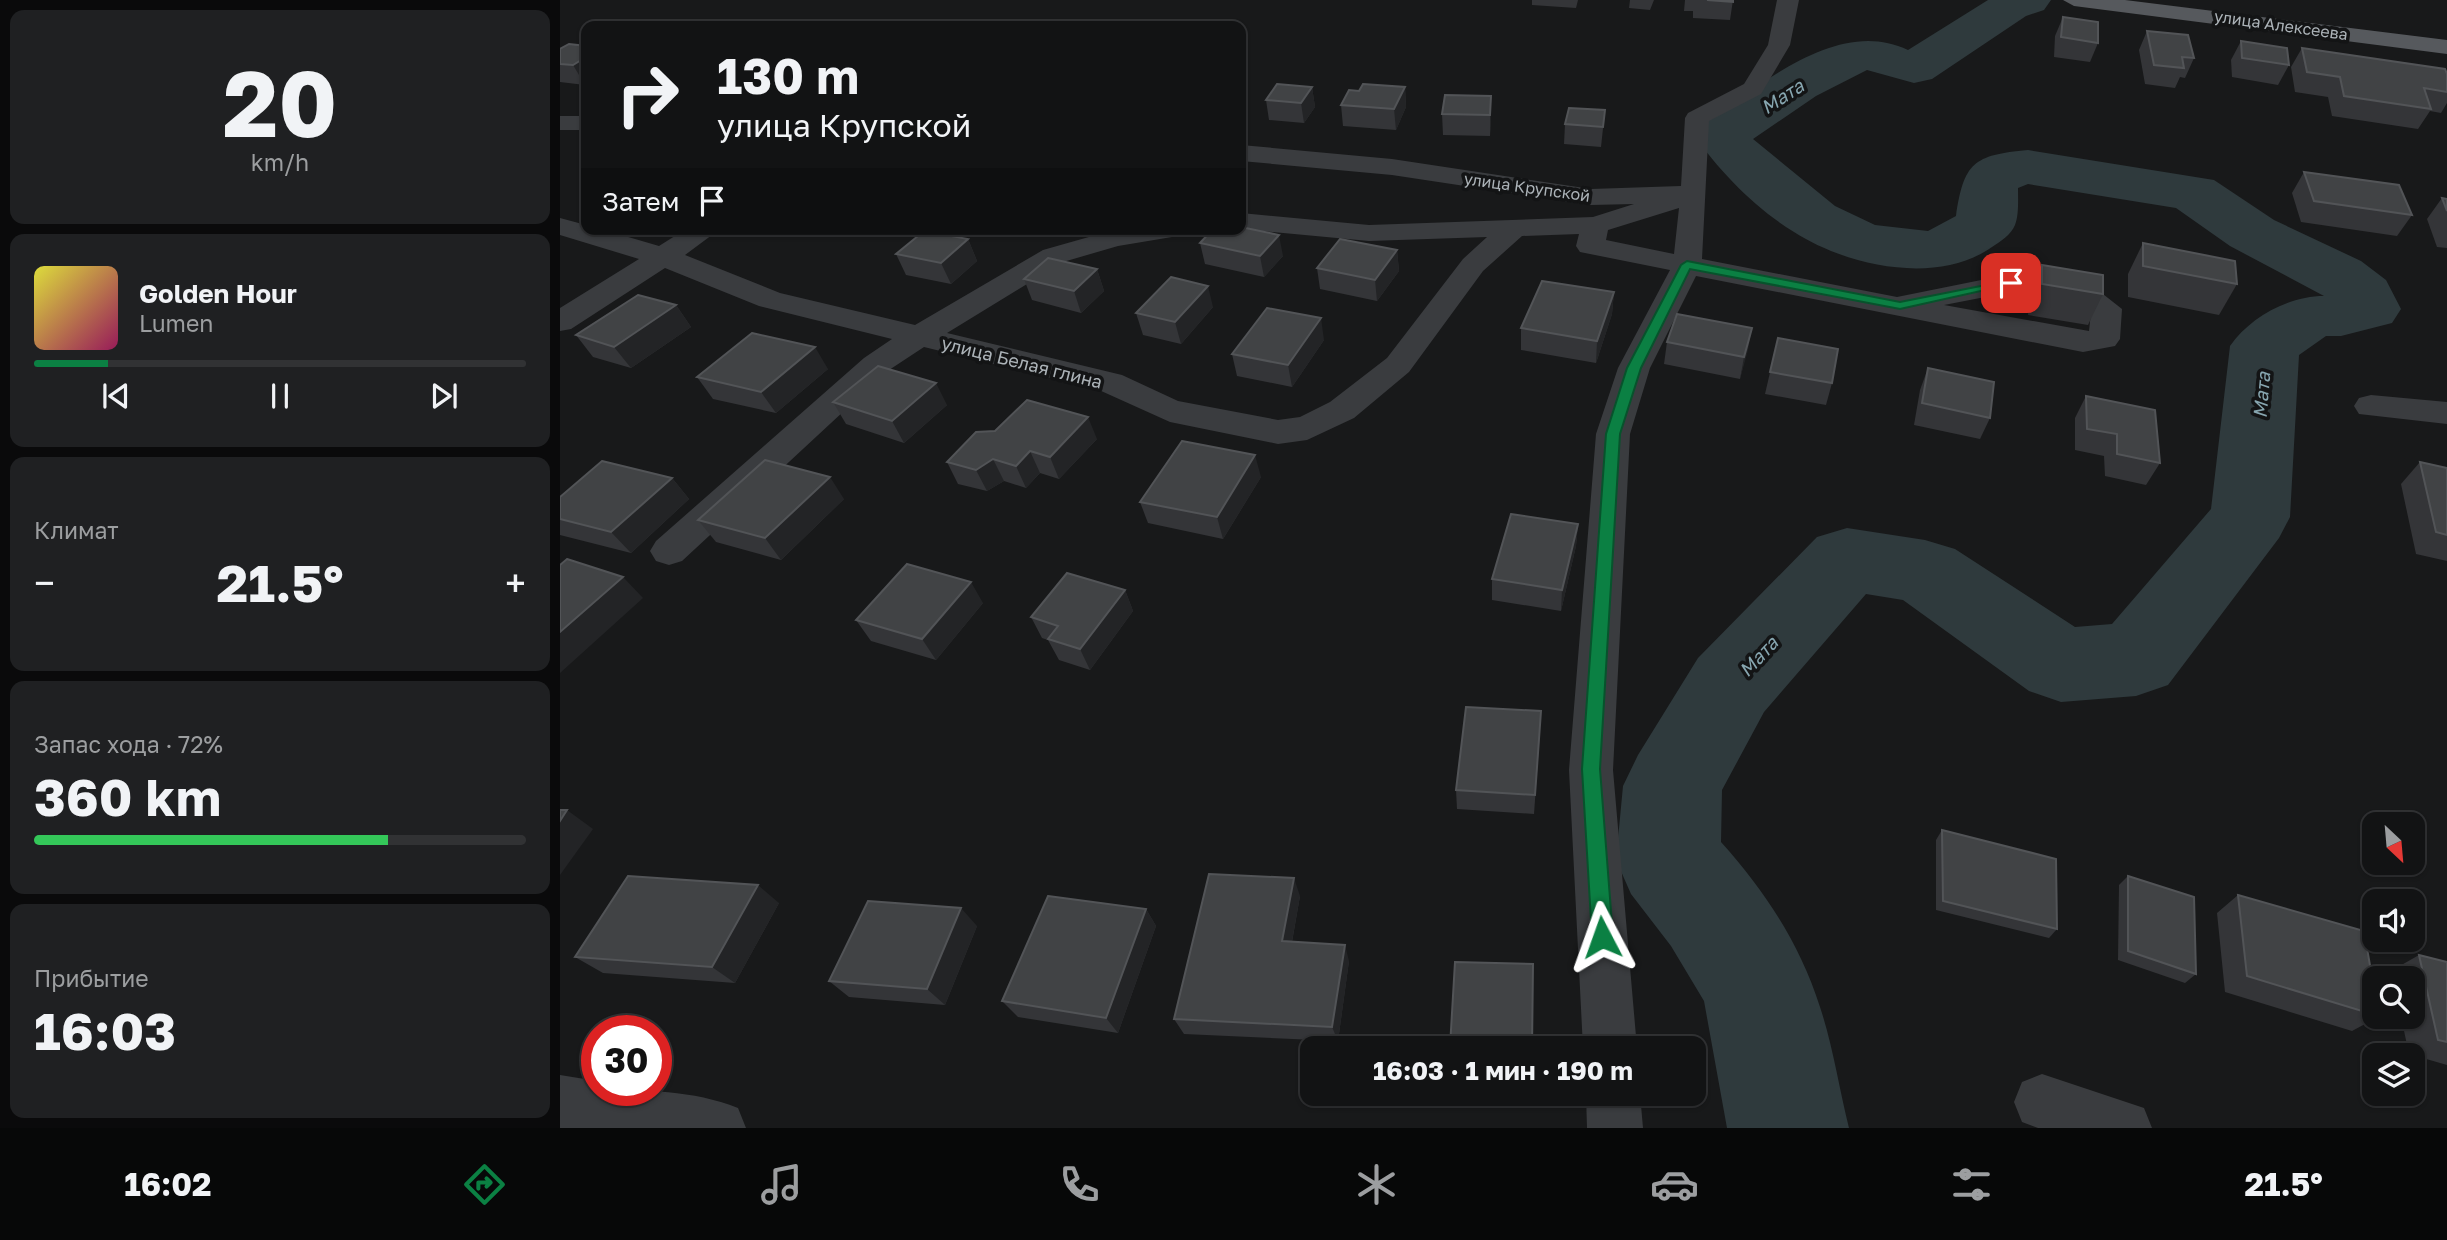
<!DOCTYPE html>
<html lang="ru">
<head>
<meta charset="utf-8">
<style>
	:root { --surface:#121314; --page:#1f2022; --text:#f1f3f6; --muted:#9c9ea0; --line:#313234; --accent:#0b8043 }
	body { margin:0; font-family:"Golos Text",sans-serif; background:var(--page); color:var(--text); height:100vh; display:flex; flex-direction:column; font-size:26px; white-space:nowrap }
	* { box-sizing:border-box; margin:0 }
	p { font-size:23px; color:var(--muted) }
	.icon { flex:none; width:38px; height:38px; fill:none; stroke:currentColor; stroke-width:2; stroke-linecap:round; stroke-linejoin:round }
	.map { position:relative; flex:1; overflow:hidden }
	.panel { display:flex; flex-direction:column; gap:10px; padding:10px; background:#0a0a0b; width:560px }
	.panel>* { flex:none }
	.guide { position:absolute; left:21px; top:21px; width:665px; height:214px; border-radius:14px; box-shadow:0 2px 5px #0004,0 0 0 2px var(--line); background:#121314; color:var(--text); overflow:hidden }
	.needle { width:46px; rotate:154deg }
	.controls { position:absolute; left:1802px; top:812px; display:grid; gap:14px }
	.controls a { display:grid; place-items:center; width:63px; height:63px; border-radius:14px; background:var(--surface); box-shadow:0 2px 5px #0004,0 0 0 2px var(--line); font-size:35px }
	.speed { position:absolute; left:21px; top:1015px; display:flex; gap:14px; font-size:35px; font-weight:700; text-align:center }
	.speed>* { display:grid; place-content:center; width:91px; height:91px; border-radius:50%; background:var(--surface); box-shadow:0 2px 5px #0004,0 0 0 2px var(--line); line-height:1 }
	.speed .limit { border:10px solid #d22; background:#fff; color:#111 }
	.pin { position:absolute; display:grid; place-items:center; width:60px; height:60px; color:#fff; margin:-30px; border-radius:14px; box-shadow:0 4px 10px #0006 }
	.me { position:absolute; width:77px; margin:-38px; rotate:356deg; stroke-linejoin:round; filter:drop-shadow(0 0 5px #0008) }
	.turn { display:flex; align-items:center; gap:24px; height:147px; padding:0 21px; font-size:32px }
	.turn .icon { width:91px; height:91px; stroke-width:2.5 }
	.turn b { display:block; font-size:49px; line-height:60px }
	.then { display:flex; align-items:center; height:66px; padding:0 21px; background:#0003; gap:14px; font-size:26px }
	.big { font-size:52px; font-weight:700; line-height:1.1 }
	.panel .tile { flex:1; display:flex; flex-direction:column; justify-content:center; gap:10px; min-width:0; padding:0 24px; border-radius:14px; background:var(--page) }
	.panel .dial { align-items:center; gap:0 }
	.dial b { font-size:91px; line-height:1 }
	.song { display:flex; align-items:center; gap:21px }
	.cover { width:84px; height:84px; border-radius:10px; background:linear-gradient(135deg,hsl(60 70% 55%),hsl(330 70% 35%)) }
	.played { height:7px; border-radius:4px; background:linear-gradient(90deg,var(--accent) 15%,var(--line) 15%) }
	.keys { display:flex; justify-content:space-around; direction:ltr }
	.heat { display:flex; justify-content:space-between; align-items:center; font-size:38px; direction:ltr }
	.charge { height:10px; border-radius:5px; background:linear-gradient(90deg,#34c759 72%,var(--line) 0) }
	.trip { position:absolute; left:740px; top:1036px; width:406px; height:70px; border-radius:14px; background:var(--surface); box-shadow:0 2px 5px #0004,0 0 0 2px var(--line); font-weight:700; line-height:70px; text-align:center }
	.menu { display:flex; height:112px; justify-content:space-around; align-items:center; background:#070808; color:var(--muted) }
	.menu .icon { width:49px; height:49px }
	.menu .active { color:var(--accent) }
	.menu b { font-size:32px; color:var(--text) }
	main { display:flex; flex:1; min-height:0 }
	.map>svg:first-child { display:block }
</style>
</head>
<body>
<main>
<section class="panel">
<div class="tile dial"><b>20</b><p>km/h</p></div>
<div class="tile">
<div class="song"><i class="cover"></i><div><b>Golden Hour</b><p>Lumen</p></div></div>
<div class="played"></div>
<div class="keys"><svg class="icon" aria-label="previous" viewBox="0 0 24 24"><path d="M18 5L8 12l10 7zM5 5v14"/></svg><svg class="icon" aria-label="pause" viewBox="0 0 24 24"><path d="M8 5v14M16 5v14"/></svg><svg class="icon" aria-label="next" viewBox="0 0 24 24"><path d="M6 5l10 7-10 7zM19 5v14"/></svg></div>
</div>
<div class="tile"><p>Климат</p>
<div class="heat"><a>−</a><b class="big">21.5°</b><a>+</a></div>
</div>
<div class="tile"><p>Запас хода · 72%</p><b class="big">360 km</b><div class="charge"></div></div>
<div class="tile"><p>Прибытие</p><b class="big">16:03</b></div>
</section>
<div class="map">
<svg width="1887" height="1128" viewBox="0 0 1887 1128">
	<rect width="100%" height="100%" fill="#18191a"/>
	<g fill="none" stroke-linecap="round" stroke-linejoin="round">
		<!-- river -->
		<path fill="#2f3a3d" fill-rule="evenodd" d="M1428,0h63l-7,10 -18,6 -94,63 -18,4 -47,-13 -51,26 -63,43 82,67 40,19 53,6 28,-15c8,-53 17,-61 72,-66l186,30 60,40 87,41 25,19 15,29 -9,14 -51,13h-15l-27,19 -9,162 -11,21 -111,147 -32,11 -75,6 -32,-11 -126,-91 -37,-6 -102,118 -42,78 -1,52c44,49 79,102 99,165 13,39 19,81 29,121h-122l-23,-127 -33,-55 -40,-52 -15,-34 7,-74 15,-31 60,-97 119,-121 30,-9 78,12 30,9 120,78 37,-3 99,-115 19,-163c20,-29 59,-50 94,-50l-94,-50 -54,-38 -148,-24 -10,4c0,11 1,27 -3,37 -4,10 -14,16 -23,22 -55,39 -145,19 -198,-15 -38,-23 -75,-61 -100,-97l9,-12c57,-36 134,-107 205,-73z"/>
		<!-- minor -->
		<g fill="#3a3c3f" fill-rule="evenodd">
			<path d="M1217,0h22l-9,45 -29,49 -52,27 -7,138 195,38 114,-23 72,10 11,3 28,22 -2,30 -5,7 -32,6 -387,-76 -46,92 -20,66 -17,336 24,278h-54l-14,-278 27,-336 22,-66 52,-98 -90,-18 -4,-6 3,-12 -57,2 -39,35 -74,101 -55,46 -47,22 -29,4 -108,-22 -71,-32 -175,-43 -38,25 -204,189 -13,4 -13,-4 -6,-10 6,-10 208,-183 28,-19 -133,-33 -94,-38 -94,61 -11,2v-23l79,-49 -79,-24v-17l26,7v4h15l58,17 27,-17h34l-35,26 95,38 135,32 128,-75 74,-21h71l-4,6 -66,11 -55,16 -116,71 175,42 56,26 100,19 22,-3 30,-15 57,-44 76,-99 24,-22 -118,4 -128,-12v-16l128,12 224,-8 41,-13 -43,1 -199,-30 -151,-14v-16l151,14 199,30 90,-3 4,-68 3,-5 56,-29 24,-39zM1119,208l-5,46 -68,-14 2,-10zM1451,292l64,9 16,11 -2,19 -145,-26z"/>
			<rect x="0" y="116" width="26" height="14"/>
			<path d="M1811,395l76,7v22l-88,-10 -5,-8 5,-8z"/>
			<path d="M1482,1074l102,34 8,20h-114l-16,-6 -8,-20 8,-20z"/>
			<path d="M0,1075l37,6v9c47,0 96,0 141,18l8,20h-186z"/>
			<path d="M1026,1094h54l3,34h-56z"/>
		</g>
		<!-- major -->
		<path fill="#56595d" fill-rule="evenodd" d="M1503,0h62l322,40v14l-373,-48z"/>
	</g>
	<!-- wall -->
	<g fill="#343538">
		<path d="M972,0h46l-2,8 -44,-3z"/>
		<path d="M1070,0h24l-4,10 -21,-2z"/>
		<path d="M1125,0h48l-3,20 -37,-2v-7h-9z"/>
		<path d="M1503,17l35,26 -8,19 -36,-5 1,-21z"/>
		<path d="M1587,31l47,27 -9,20 -5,-1 -5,11 -30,-4 -6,-34z"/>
		<path d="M1681,41l48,24 -11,20 -46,-8 -1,-17z"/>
		<path d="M26,46l-1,39 -25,-3v-33z"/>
		<path d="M1742,48l145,44v11l-6,10 -11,-2 -12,18 -86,-13 -4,-19 -33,-5 -4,-25z"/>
		<path d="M752,87l3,20 -11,16 -35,-3 -3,-20z"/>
		<path d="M845,87l1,20 -10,23 -53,-4 -2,-21 18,-14z"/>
		<path d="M885,95l46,21 -1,20 -47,-1 -1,-21z"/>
		<path d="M1045,110l-4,37 -37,-3 1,-20z"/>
		<path d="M1744,172l108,43 -15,21 -96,-14 -9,-29z"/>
		<path d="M1882,198l5,1v49l-10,-1 -10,-28z"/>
		<path d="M408,239l9,22 -26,23 -45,-9 -10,-21z"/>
		<path d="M640,243l83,13 -19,21 -59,-13z"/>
		<path d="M1583,243l94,41 -18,31 -91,-18v-23z"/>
		<path d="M837,250l2,21 -22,30 -57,-12 -3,-21z"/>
		<path d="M1482,265l61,29 -15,31 -60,-10 1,-20z"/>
		<path d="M537,269l7,22 -23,22 -49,-13 -8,-21z"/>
		<path d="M1054,292l-2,22 -16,49 -75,-13v-22z"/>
		<path d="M116,305l15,22 -60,41 -38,-11 -17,-22z"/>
		<path d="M653,307l-32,37 -38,-9 -7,-22z"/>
		<path d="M1192,328l-12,51 -76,-15 3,-22z"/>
		<path d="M1218,338l54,45 -6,22 -61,-11z"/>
		<path d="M764,340l-32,47 -55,-11 -5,-22z"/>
		<path d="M1368,368l62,50 -10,21 -66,-14 6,-35z"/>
		<path d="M268,369l-52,44 -63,-14 -16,-22z"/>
		<path d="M1526,396l74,67 -14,22 -41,-9 -1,-20 -29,-6v-32z"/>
		<path d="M273,402l114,3 -43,38 -58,-19z"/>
		<path d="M537,439l-38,40 -19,-6 -14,15 -22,-7 -17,10 -29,-7 -11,-22z"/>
		<path d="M1860,462l27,6v93l-31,-7 -15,-70z"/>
		<path d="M701,477l-38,62 -75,-16 -8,-21z"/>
		<path d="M112,478l17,21 -58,54 -71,-18v-38z"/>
		<path d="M284,499l-63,61 -65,-18 -18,-22z"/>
		<path d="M1018,524l-2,22 -15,65 -69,-11v-21z"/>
		<path d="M565,590l8,21 -43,59 -31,-10 -11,-20 -6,-2 -11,-21z"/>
		<path d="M423,603l-47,57 -65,-19 -15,-21z"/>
		<path d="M980,731l-6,83 -77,-5 -1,-19z"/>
		<path d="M1382,830l115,99 -8,9 -113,-28v-70z"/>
		<path d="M1568,876l68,98 -11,9 -67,-23 1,-75z"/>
		<path d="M1678,895l137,99v23h3l-26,14 -127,-39 -8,-79z"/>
		<path d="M740,896l-8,46 57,19 -11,80 -154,-7 -10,-15z"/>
		<path d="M219,903l-44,80 -132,-10 -28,-16z"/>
		<path d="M586,909l10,17 -38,107 -100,-16 -16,-16z"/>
		<path d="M417,926l-32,79 -96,-8 -20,-16z"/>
		<path d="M1859,955l28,7v103l-38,-11 -8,-37h12v-39h-20l-2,-7z"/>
	</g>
	<!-- shaded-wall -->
	<g fill="#232426">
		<path d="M26,57v27l-1,1 -12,-20z"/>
		<path d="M752,87l3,20 -11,16 -3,-20z"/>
		<path d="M845,87l1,20 -10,23 -2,-21z"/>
		<path d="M931,96v20l-1,20v-21z"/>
		<path d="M719,235l4,21 -19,21 -4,-21z"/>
		<path d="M408,239l9,22 -26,23 -10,-21z"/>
		<path d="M837,250l2,21 -22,30 -2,-21z"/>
		<path d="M537,269l7,22 -23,22 -7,-22z"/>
		<path d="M648,286l5,21 -32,37 -6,-22z"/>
		<path d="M1054,292l-2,22 -16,49 1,-22z"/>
		<path d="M116,305l15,22 -60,41 -17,-21z"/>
		<path d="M761,318l3,22 -32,47 -4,-22z"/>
		<path d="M1192,328l-4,22 -8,29 4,-22z"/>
		<path d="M255,347l13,22 -52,44 -15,-21z"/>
		<path d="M376,383l11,22 -43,38 -12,-22z"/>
		<path d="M528,417l9,22 -38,40 -9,-22z"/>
		<path d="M470,451l10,22 -14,15 -10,-22z"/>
		<path d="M695,455l6,22 -38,62 -6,-22z"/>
		<path d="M433,459l11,22 -17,10 -11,-21z"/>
		<path d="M270,477l14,22 -63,61 -16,-22z"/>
		<path d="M112,478l17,21 -58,54 -20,-21z"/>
		<path d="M1018,524l-2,22 -15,65 1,-21z"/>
		<path d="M63,577l20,21 -83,75v-41z"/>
		<path d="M411,582l12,21 -47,57 -14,-21z"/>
		<path d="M565,590l8,21 -43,59 -10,-21z"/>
		<path d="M7,810l26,19 -33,46v-54z"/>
		<path d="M734,878l6,18 -11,62 -7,-17z"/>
		<path d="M198,885l21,18 -44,80 -23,-16z"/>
		<path d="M401,908l16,18 -32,79 -18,-16z"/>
		<path d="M586,909l10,17 -38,107 -12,-15z"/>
		<path d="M785,945l4,16 -11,80 -6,-14z"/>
	</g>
	<!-- building -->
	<g fill="#414345" stroke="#525457" stroke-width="2">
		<path d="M1147,0h26v2z"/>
		<path d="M1503,17l35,5v21l-37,-6z"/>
		<path d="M1587,31l41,4 6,23 -12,-1 2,11 -30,-3z"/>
		<path d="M1681,41l46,7 2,17 -47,-7z"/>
		<path d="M9,44l17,2v11l-13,8 -13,-1v-15z"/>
		<path d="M1742,48l143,21 2,5v18l-23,-4 7,21 -87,-13 -4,-19 -33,-5z"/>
		<path d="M717,84l35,3 -11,16 -35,-3z"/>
		<path d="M803,84l42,3 -11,22 -53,-4 8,-15 10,1z"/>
		<path d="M885,95l46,1 -1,19 -48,-1z"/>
		<path d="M1009,108l36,2 -2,17 -38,-3z"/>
		<path d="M1744,172l95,13 13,30 -98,-14z"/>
		<path d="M1882,198l5,1v12z"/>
		<path d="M681,227l38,8 -19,21 -60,-13 13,-14h28z"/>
		<path d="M364,231l44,8 -27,24 -45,-9z"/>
		<path d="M780,239l57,11 -22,30 -58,-12z"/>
		<path d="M1583,243l92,18 2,23 -94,-18z"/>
		<path d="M488,258l49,11 -23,22 -50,-12z"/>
		<path d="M1482,265l61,10v19l-61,-10z"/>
		<path d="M611,277l37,9 -33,36 -39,-9z"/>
		<path d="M982,281l72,11 -17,49 -76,-13z"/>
		<path d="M78,295l38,10 -62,42 -38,-12z"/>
		<path d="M707,308l54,10 -33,47 -56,-11z"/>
		<path d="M1117,314l75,14 -8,29 -77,-15z"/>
		<path d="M192,333l63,14 -54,45 -64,-15z"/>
		<path d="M1218,338l60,11 -6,34 -62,-11z"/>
		<path d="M318,366l58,17 -44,38 -59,-19z"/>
		<path d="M1368,368l66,14 -4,36 -68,-15z"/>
		<path d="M1526,396l69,14 5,53 -43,-9v-20l-30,-5z"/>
		<path d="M467,400l61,17 -38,40 -20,-6 -14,15 -23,-7 -17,11 -29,-8 29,-30 19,-1z"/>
		<path d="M622,441l73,14 -38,62 -77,-15z"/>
		<path d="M205,460l65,17 -65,61 -67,-18z"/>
		<path d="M42,461l70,17 -61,54 -51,-13v-22z"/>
		<path d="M1860,462l27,6v67l-11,-3z"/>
		<path d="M951,514l67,10 -16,66 -70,-11z"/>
		<path d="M7,559l56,18 -63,55v-67z"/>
		<path d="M347,564l64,18 -49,57 -66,-19z"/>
		<path d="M507,573l58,17 -45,59 -32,-10 10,-13 -27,-9z"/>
		<path d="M906,707l75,4 -6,84 -79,-5z"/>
		<path d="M0,810h7l-7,11z"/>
		<path d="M1382,830l114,29 1,70 -114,-28z"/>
		<path d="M649,874l85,4 -12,63 63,4 -13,82 -158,-8z"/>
		<path d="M68,876l130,9 -46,82 -137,-10z"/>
		<path d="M1568,876l66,21 2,77 -68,-23z"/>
		<path d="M1678,895l126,36 11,63v21l-128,-39z"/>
		<path d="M488,896l98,13 -40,109 -104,-17z"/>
		<path d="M308,901l93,7 -34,81 -98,-8z"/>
		<path d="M1859,955l28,7v80l-9,-2z"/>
		<path d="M895,962l78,2 -1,84 -82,-1z"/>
	</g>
	<!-- route -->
	<path fill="#0b8043" stroke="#07532c" stroke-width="2" d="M1127,261l213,41 111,-22 6,3 -117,26 -210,-40 -49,99 -21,66 -20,335 13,168 -3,7 -8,3 -7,-3 -3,-7 -10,-168 24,-335 21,-66 54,-103z"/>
	<g text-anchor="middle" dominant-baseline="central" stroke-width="7" stroke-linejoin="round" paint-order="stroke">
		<!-- far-street labels -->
		<g font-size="16" fill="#acb3b8" stroke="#131415">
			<text transform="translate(1721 25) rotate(8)">улица Алексеева</text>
			<text transform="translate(967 187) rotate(8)">улица Крупской</text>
		</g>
		<!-- street labels -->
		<g font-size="18" fill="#acb3b8" stroke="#131415">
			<text transform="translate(462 362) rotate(14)">улица Белая глина</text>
		</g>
		<!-- water labels -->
		<g font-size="19" font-style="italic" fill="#87a6b0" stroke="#131415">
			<text transform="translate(1222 96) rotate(-33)">Мата</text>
			<text transform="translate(1701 395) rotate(-85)">Мата</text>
			<text transform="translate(1198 656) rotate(-47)">Мата</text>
		</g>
	</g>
</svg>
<div class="controls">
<a><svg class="needle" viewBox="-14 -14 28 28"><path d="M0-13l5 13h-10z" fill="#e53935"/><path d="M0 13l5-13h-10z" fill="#9c9ea0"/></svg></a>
<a><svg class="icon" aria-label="sound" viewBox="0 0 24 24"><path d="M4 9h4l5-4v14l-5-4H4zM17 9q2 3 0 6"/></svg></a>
<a><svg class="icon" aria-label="search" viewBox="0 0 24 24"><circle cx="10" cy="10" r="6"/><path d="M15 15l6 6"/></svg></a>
<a><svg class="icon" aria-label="layers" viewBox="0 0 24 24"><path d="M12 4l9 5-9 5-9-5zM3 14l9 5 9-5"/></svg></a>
</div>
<div class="speed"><div class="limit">30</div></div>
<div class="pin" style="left:1451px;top:283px;background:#d93025"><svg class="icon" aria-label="arrive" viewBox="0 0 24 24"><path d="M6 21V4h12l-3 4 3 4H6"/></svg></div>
<svg class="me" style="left:1042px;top:937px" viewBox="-20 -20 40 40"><path d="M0-17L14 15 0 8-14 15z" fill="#0b8043" stroke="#fff" stroke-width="4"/></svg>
<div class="trip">16:03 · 1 мин · 190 m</div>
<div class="guide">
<div class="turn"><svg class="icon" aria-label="right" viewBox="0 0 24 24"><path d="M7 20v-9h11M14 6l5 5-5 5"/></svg><div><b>130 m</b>улица Крупской</div></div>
<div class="then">Затем<svg class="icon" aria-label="arrive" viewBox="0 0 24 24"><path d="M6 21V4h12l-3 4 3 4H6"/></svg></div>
</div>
</div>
</main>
<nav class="menu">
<b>16:02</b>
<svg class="icon active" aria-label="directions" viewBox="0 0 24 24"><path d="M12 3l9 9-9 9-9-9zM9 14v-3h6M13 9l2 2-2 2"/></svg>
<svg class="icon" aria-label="music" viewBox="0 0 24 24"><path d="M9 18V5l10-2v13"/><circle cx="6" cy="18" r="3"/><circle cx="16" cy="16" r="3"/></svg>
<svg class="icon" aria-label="phone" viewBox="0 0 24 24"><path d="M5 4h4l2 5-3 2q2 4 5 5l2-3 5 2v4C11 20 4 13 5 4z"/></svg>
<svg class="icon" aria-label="climate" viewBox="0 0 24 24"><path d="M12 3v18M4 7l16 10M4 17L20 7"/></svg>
<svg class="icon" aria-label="car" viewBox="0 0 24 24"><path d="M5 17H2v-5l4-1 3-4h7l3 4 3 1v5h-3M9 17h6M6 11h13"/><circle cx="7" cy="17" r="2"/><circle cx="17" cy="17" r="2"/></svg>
<svg class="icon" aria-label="filters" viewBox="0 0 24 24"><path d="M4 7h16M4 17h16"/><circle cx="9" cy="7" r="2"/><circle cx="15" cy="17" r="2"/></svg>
<b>21.5°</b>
</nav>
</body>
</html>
